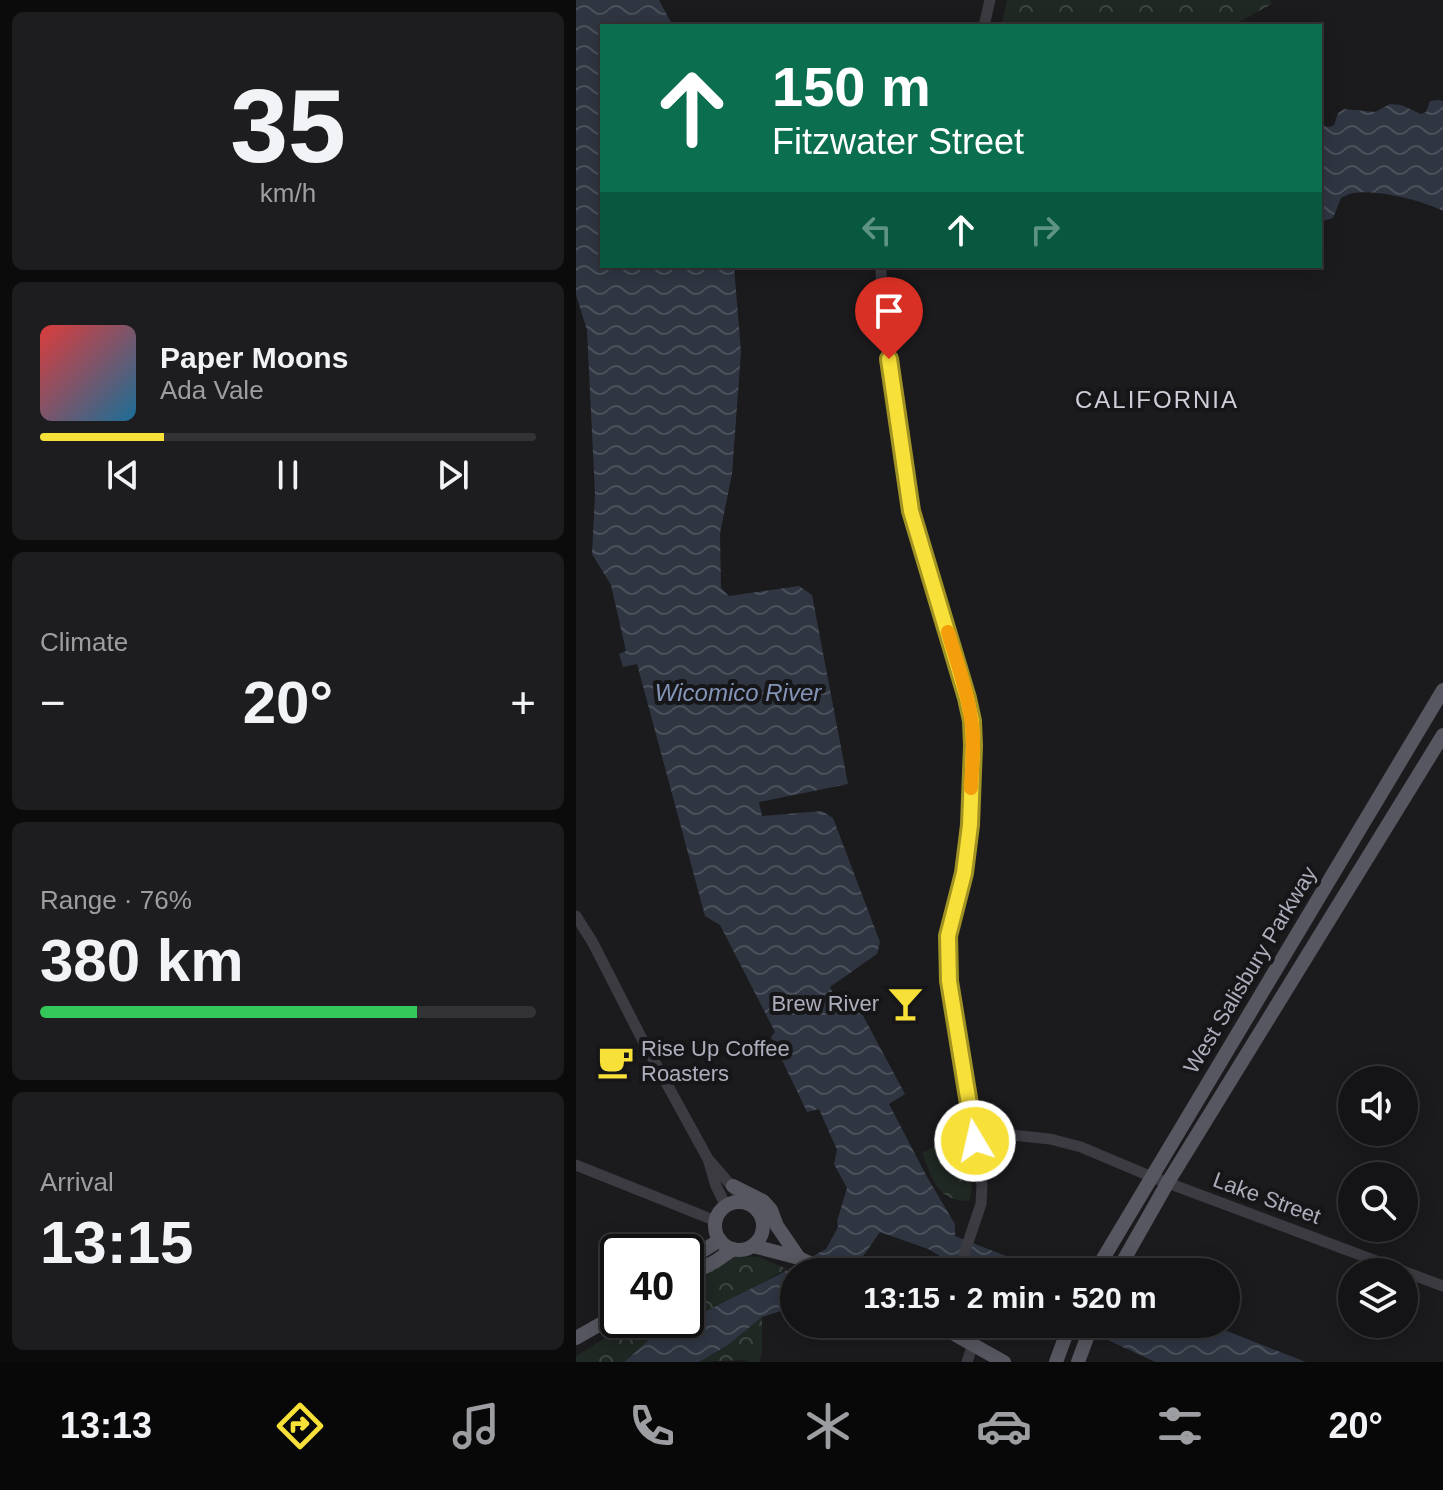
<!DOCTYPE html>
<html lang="en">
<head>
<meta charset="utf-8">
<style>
	:root { --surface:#141416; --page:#1d1d1f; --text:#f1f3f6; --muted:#9d9ea1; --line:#333335; --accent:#f7e038 }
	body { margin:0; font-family:Arial,sans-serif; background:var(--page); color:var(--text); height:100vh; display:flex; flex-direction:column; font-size:30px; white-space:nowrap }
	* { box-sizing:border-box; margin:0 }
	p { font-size:26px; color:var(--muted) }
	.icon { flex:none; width:44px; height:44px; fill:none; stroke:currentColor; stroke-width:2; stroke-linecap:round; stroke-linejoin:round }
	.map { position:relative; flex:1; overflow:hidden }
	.details { display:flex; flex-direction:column; gap:12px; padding:12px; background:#0b0b0c; width:576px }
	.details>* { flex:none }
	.top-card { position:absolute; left:24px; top:24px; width:722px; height:244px; border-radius:0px; box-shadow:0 4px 20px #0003,0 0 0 2px var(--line); background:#0b6e4f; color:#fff; overflow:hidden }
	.controls { position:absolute; left:762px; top:1066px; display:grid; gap:16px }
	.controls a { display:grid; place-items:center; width:80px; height:80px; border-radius:50%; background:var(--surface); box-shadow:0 4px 20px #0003,0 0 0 2px var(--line); font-size:40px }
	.speed { position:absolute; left:24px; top:1234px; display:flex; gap:16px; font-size:40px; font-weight:700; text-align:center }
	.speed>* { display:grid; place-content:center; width:104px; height:104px; border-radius:50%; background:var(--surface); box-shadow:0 4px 20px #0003,0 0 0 2px var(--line); line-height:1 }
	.speed .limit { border:4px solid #111; border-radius:12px; background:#fff; color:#111 }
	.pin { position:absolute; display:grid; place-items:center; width:68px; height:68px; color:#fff; margin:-82px -34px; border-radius:50% 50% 50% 0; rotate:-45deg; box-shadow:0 0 8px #0007 }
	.pin .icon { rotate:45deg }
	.me { position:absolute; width:88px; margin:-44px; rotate:351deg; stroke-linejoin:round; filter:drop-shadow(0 0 6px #0008) }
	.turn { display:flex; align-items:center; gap:28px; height:168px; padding:0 40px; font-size:36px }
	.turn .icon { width:104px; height:104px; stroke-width:2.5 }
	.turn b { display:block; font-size:56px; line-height:68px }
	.lanes { display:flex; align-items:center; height:76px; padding:0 40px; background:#0003; justify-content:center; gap:40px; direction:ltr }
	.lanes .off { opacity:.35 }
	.big { font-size:60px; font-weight:800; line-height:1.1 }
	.details .widget { flex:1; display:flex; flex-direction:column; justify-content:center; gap:12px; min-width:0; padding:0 28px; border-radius:12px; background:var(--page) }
	.details .dial { align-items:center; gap:0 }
	.dial b { font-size:104px; line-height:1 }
	.song { display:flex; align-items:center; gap:24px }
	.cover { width:96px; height:96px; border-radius:12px; background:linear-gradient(135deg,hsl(0 70% 55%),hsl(200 70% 35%)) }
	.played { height:8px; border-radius:4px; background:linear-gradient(90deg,var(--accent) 25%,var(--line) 25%) }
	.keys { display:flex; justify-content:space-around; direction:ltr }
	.heat { display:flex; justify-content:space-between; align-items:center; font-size:44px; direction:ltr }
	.charge { height:12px; border-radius:6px; background:linear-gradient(90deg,#34c759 76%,var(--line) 0) }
	.trip { position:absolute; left:204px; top:1258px; width:460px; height:80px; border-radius:40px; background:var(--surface); box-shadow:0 4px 20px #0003,0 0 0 2px var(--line); font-weight:800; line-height:80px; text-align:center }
	.dock { display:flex; height:128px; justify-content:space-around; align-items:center; background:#080809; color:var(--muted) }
	.dock .icon { width:56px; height:56px }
	.dock .current { color:var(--accent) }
	.dock b { font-size:36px; color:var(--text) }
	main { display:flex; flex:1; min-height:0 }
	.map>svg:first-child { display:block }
</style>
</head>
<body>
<main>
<section class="details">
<div class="widget dial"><b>35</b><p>km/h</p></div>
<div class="widget">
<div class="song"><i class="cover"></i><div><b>Paper Moons</b><p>Ada Vale</p></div></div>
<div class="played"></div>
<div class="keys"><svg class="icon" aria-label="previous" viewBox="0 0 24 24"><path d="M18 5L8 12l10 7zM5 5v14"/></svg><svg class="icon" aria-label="pause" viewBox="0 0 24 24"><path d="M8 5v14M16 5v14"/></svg><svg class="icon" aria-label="next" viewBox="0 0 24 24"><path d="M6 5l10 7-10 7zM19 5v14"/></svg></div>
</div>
<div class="widget"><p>Climate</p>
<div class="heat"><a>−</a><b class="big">20°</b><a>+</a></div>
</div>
<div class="widget"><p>Range · 76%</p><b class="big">380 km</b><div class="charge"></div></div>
<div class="widget"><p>Arrival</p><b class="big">13:15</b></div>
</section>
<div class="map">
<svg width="867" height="1362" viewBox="0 0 867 1362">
	<defs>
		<pattern id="park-crowns" width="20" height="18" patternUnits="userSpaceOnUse" patternTransform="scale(2)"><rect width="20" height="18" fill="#202823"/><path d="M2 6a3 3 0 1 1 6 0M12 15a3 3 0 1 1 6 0" fill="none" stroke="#3e4541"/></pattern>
		<pattern id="water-waves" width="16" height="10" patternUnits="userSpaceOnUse" patternTransform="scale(2)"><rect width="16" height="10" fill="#2f3642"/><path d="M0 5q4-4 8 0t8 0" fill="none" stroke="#4a515b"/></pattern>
	</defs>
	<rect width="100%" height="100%" fill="#1b1a1d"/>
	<!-- park -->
	<g fill="url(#park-crowns)">
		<path d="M431,0h263l2,4 -40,22h-231z"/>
		<path d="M374,1142h11l4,3c5,18 10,39 4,56 -33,0 -36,-22 -47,-48l17,-9z"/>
		<path d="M159,1256l24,1 28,12 -154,84 -9,9h-48v-6l58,-36h52v-34l31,-21z"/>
		<path d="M186,1317v35l-3,10h-11l-4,-2 -45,2 29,-17z"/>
	</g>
	<!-- water -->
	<g fill="url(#water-waves)">
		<path d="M0,0h83l14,26h-71v240h132l7,86 -9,122 -12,59 1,55 8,8 70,-10 13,9 36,189 -89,18 3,14 60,-5 11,7 47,124 -3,12 -47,33 9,19 15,-7 51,95 -16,10 38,73 28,47v12l92,36 4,-4 8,4h-90l2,-10 -19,-6 -2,6 -22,-13 -48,-17 -23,33 -10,7h-53v32l-13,7 -19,6 -34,28 -29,17h-75l25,-22 133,-67 44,-24 12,-22 -1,-6 10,-33 -13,-24 3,-14 -18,-41 -12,3 -36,-75 4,-5 -55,-107 -15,-9 -68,-252 -14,3 -4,-13 7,-3 -15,-66 -19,-31 3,-60 -8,-164 -11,-35z"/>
		<path d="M862,100l5,1v110c-21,-11 -67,-22 -90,-18 -2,0 -10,4 -12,5l-8,20 -13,4v-100c5,5 8,6 14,3l4,-12 6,-4 31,3 15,-8 11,1 20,9 5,-2 4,-11z"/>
		<path d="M525,1324h108l97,38h-151l-56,-26z"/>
	</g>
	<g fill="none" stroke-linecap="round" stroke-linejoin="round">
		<!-- minor -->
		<g stroke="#3c3b42" stroke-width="11">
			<path d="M408,26l6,-26"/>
			<path d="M305,266l1,40 29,205 56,187 5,23 1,25 -3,79 -6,48 -16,63 1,45 33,204 -1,19 -23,68"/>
			<path d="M0,916l17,27 48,94 67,122 8,27 10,20"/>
			<path d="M398,1131l76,8 31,8 71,30 291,109"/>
			<path d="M134,1161l36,42"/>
			<path d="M0,1165l140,56"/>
			<path d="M391,1362l6,-18"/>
		</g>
		<!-- major -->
		<g stroke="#575761" stroke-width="14">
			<path d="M157,1186l30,15 8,9 6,16 22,32"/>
			<circle cx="163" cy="1226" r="24"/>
			<path d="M177,1246l46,12 30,14"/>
			<path d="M110,1261l34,-21"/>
			<path d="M519,1272l348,-582"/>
			<path d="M541,1272l51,-90 275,-447"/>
			<path d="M110,1277l30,-16 17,-12"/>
			<path d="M360,1324l68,38"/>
			<path d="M0,1338l42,-24"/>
			<path d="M480,1362l14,-38"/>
			<path d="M502,1362l14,-38"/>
		</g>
	</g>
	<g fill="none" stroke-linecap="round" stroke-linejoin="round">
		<defs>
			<path id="route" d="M313,359l22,152 56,187 5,23 1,25 -3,79 -6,48 -16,63 1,45 26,160"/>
		</defs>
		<!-- route casing -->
		<use href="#route" stroke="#a19224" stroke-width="20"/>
		<!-- route -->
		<use href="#route" stroke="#f7e038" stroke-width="14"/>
		<!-- slow -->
		<path stroke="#f59e0b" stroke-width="14" d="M372,632c8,28 19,57 23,86 4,23 1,47 0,70"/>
	</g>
	<!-- icons -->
	<defs>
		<symbol id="bar-bare" viewBox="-9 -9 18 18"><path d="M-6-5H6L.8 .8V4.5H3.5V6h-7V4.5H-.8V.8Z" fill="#f7e038" stroke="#161518" stroke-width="2.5" paint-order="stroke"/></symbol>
		<symbol id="cafe-bare" viewBox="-9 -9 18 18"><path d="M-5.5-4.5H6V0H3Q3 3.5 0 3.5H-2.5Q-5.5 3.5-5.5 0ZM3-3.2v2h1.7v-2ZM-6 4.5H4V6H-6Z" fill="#f7e038" stroke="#161518" stroke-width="2.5" paint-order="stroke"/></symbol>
	</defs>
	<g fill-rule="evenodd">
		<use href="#bar-bare" x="304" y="978" width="51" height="51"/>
		<use href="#cafe-bare" x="14" y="1036" width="51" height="51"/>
	</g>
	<g text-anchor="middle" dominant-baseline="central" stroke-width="8" stroke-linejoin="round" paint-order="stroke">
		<!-- street labels -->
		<g font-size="22" fill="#adaebc" stroke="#161518">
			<text transform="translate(674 970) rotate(-59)">West Salisbury Parkway</text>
			<text transform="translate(691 1198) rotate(20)">Lake Street</text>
		</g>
		<!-- poi labels -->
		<g font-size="22" fill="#adaebc" stroke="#161518" text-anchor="end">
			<text x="303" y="1003">Brew River</text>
			<text x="65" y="1048" text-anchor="start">Rise Up Coffee<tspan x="65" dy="25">Roasters</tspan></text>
		</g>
		<!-- neighbourhood labels -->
		<g font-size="24" letter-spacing="2" fill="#ceced8" stroke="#161518">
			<text x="581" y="399">CALIFORNIA</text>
		</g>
		<!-- water labels -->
		<g font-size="24" font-style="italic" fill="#8394b8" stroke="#161518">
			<text x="162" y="692">Wicomico River</text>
		</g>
	</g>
</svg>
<div class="controls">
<a><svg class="icon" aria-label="sound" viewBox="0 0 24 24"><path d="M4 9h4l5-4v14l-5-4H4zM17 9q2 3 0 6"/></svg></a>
<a><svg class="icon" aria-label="search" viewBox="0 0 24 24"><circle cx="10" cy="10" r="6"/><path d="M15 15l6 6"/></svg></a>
<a><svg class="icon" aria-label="layers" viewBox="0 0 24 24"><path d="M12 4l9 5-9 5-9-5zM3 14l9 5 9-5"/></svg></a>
</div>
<div class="speed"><div class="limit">40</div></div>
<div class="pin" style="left:313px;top:359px;background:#d93025"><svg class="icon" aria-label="arrive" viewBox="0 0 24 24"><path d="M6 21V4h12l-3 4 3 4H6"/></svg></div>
<svg class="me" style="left:399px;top:1141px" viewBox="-20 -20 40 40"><circle r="17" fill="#f7e038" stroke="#fff" stroke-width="3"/><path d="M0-11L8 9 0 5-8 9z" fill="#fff"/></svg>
<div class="trip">13:15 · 2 min · 520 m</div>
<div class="top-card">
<div class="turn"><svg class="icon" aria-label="ahead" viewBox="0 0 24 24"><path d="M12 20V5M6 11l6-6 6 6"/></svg><div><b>150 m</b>Fitzwater Street</div></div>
<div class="lanes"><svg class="icon off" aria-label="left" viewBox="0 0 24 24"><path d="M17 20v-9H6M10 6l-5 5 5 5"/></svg><svg class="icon" aria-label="ahead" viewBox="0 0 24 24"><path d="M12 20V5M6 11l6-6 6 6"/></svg><svg class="icon off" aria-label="right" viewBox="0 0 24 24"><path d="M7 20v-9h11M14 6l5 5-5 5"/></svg></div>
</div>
</div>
</main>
<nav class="dock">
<b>13:13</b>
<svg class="icon current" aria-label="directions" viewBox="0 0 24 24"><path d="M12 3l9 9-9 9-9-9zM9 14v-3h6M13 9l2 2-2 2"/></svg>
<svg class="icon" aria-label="music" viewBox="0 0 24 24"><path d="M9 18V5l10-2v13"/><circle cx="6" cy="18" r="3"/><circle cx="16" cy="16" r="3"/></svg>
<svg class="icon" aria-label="phone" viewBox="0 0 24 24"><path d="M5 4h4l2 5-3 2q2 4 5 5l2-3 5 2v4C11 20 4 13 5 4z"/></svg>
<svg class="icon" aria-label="climate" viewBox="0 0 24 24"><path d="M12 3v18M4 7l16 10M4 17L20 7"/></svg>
<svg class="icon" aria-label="car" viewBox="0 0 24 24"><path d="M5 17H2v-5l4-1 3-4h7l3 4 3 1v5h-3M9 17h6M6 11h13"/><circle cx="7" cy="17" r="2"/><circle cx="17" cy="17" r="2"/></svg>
<svg class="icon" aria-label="filters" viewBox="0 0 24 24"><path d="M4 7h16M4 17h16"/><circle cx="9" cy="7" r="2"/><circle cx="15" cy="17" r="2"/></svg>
<b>20°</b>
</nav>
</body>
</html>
